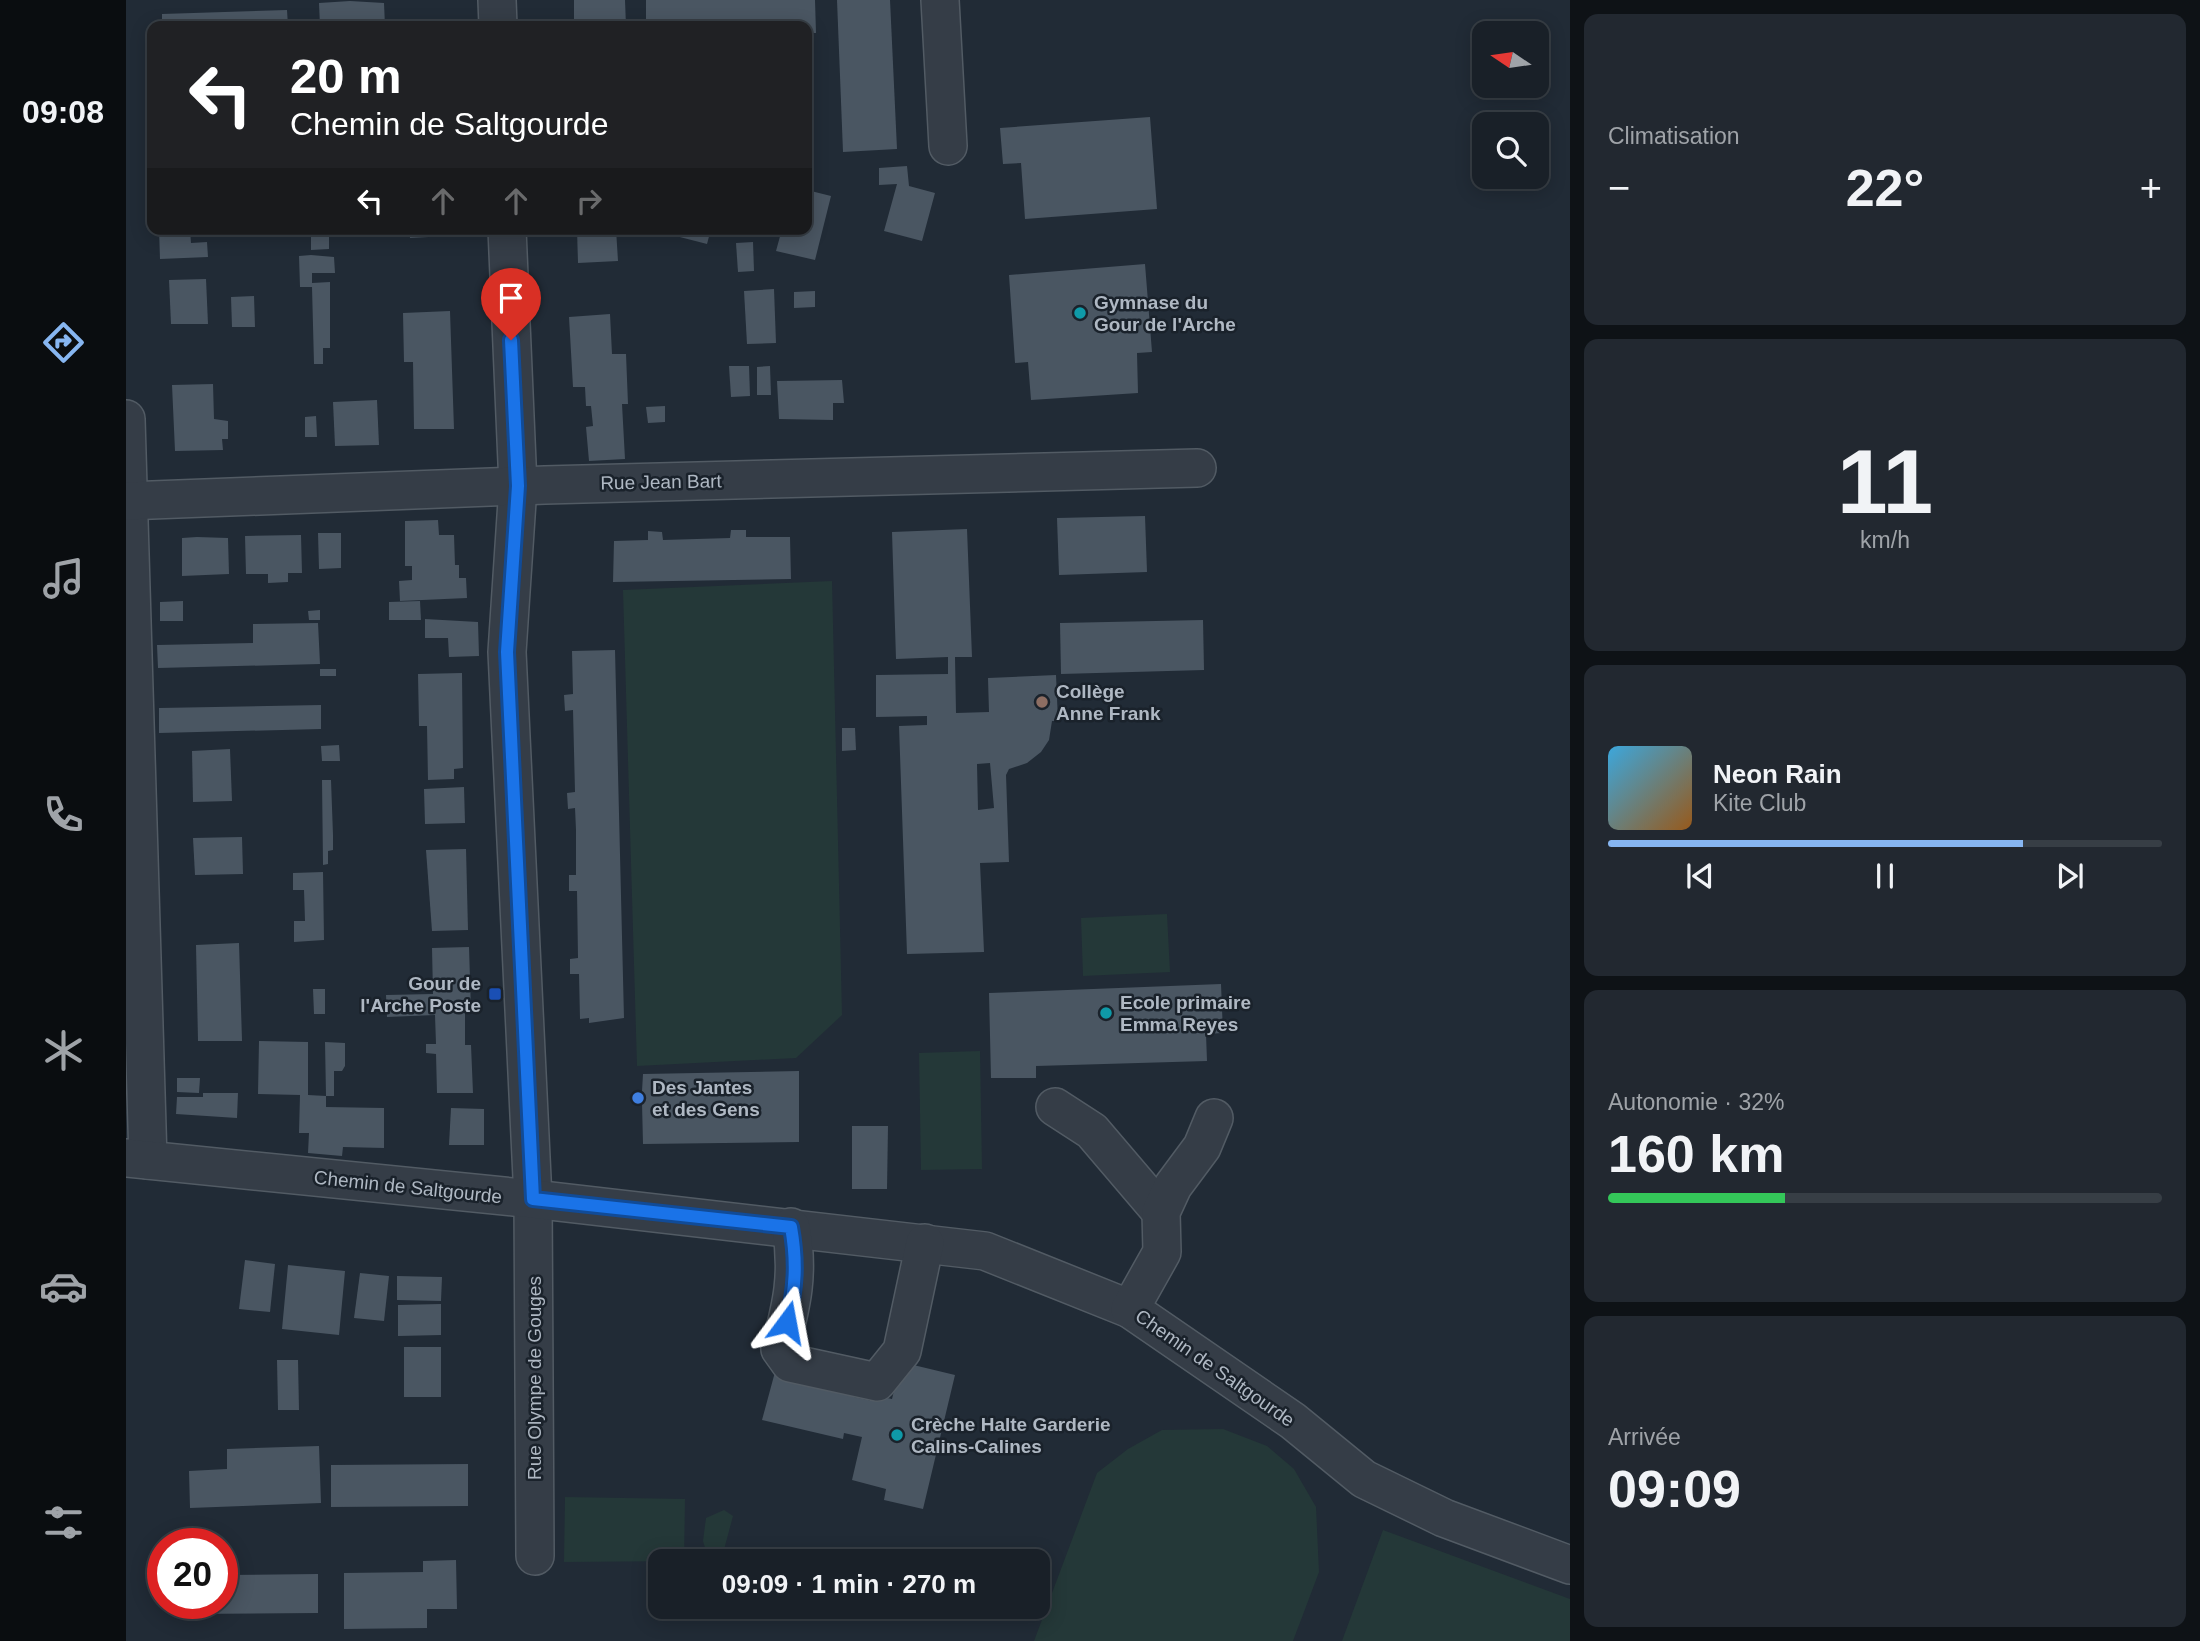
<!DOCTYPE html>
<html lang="fr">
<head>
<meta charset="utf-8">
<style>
	:root { --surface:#192028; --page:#222830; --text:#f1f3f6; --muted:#9fa3a8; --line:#373e45; --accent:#87b6f1 }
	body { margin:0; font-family:Arial,sans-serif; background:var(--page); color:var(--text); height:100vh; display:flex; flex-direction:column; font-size:26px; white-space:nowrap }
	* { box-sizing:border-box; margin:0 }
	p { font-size:23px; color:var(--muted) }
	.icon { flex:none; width:38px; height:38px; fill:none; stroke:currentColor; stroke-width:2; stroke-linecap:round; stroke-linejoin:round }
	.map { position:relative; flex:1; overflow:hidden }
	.drawer { display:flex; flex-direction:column; gap:14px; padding:14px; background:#0e1216; width:630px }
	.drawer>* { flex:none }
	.banner { position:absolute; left:21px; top:21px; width:665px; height:214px; border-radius:14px; box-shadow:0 4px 18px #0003,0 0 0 2px var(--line); background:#202124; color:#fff; overflow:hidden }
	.needle { width:46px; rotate:283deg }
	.buttons { position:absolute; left:1346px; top:21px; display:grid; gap:14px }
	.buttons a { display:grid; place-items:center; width:77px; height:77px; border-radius:14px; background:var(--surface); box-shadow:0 4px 18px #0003,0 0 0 2px var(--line); font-size:35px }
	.speed { position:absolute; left:21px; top:1528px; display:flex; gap:14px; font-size:35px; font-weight:700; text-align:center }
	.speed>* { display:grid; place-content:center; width:91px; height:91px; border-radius:50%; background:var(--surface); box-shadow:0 4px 18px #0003,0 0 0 2px var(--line); line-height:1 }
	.speed .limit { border:10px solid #d22; background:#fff; color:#111 }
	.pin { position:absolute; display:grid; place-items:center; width:60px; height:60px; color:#fff; margin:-72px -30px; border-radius:50% 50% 50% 0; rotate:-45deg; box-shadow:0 0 7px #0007 }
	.pin .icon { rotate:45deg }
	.me { position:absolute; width:77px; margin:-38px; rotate:13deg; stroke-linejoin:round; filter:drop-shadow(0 0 5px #0008) }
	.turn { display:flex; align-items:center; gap:24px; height:147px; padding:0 28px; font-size:32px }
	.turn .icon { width:91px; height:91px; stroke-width:2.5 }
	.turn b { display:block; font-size:49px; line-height:60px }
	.lanes { display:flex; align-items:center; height:66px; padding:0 28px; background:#0003; justify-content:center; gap:35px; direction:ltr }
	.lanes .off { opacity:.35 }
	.big { font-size:52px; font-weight:700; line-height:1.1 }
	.drawer .tile { flex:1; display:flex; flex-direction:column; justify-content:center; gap:10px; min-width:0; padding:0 24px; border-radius:14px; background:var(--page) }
	.drawer .dial { align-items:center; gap:0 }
	.dial b { font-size:91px; line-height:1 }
	.song { display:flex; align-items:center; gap:21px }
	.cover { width:84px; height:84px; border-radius:10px; background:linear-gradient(135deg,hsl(200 70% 55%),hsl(30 70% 35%)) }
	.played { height:7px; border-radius:4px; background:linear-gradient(90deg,var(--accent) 75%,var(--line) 75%) }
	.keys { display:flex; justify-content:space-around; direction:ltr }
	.heat { display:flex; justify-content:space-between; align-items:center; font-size:38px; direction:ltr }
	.charge { height:10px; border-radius:5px; background:linear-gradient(90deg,#34c759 32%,var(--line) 0) }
	.trip { position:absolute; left:522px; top:1549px; width:402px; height:70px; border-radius:14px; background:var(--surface); box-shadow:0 4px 18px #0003,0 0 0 2px var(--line); font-weight:700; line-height:70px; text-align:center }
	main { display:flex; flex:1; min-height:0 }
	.tab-bar { display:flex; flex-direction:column; width:126px; justify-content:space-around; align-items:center; background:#0a0d10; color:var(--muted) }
	.tab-bar .icon { width:49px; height:49px }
	.tab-bar .selected { color:var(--accent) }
	.tab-bar b { font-size:32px; color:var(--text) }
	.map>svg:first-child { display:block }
</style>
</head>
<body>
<main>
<nav class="tab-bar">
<b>09:08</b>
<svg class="icon selected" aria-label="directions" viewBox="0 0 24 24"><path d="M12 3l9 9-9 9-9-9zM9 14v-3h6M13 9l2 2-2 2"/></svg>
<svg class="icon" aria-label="music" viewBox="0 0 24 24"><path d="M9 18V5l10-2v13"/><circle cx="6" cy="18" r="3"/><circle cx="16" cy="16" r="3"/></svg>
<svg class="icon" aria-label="phone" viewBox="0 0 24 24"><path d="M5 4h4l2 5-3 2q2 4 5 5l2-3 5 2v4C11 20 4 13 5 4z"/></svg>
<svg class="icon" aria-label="climate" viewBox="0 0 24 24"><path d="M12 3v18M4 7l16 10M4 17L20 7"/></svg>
<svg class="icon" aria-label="car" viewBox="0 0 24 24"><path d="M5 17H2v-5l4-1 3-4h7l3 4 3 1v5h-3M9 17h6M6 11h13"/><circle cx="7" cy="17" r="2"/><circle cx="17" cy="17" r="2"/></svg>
<svg class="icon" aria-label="filters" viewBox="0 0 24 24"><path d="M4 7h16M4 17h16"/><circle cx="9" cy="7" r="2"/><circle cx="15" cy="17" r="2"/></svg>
</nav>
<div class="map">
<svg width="1444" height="1641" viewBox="0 0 1444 1641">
	<rect width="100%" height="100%" fill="#212b36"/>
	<!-- green -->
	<g fill="#243838">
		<path d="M706,581l10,434 -46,43 -159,8 -14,-476z"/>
		<path d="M1041,914l3,58 -87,4 -2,-58z"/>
		<path d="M854,1051l2,118 -61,1 -2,-117z"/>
		<path d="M1097,1429l44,17 27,23 22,38 3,65 -26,69h-259l63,-168 31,-24 34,-19z"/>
		<path d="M439,1497l120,2 -1,62 -120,1z"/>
		<path d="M598,1510l9,6 -12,45h-12l-6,-20 3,-23z"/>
		<path d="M1257,1530l187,69v42h-228z"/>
	</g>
	<!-- building -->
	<g fill="#4a5662" fill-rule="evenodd">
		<path d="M448,0h51l1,26h-52z"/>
		<path d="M520,0h169l1,33h-9v-7h-161z"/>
		<path d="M711,0h53l7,149 -54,3z"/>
		<path d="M224,1l34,2 1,23h-65l-1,-23z"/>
		<path d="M161,10l1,16h-126v-12z"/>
		<path d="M1024,117l7,92 -132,10 -4,-56 -18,1 -3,-36z"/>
		<path d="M781,166l2,20 26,7 -13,48 -38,-10 13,-47 -18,1v-17z"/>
		<path d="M681,190l24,6 -16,64 -39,-9 6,-22h25z"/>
		<path d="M33,229h31l1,14 16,-1 1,15 -48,2z"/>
		<path d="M283,229h38v7l-37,2z"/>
		<path d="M451,229h39l2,32 -40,2z"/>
		<path d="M548,229h37l-4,15 -35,-9z"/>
		<path d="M185,237h18v12l-18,1z"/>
		<path d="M627,242l1,29 -16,1 -2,-29z"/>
		<path d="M185,255l23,2 1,16h-23v10l18,-1v66h-7v16h-9l-2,-77h-12l-1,-31z"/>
		<path d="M1019,264l7,88 -15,1 1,40 -107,7 -3,-38 -13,1 -6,-88z"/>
		<path d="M80,279l2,45h-37l-2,-44z"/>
		<path d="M648,289l2,54 -29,1 -3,-53z"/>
		<path d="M689,291v16l-21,1v-16z"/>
		<path d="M128,296l1,31h-23l-1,-30z"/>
		<path d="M324,311l4,118h-40l-1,-67h-9l-1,-49z"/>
		<path d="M484,314l2,40h14l2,50h-6l3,55 -36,2 -3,-34 7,-1 -2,-20h-5l-1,-19h-12l-4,-70z"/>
		<path d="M603,366h20l1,30 -19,1z"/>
		<path d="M644,366l1,29h-14v-28z"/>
		<path d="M716,380l2,23h-11v17l-54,-1 -2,-38z"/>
		<path d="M87,384l1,35 14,2v18h-6l1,11 -48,1 -3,-66z"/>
		<path d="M251,400l2,45 -44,1 -2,-44z"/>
		<path d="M539,406v16l-17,1 -2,-16z"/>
		<path d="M190,416l1,21h-12v-20z"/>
		<path d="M1019,516l2,56 -88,3 -2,-57z"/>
		<path d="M312,520l1,15h15l1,30h4v13h7l1,20 -67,3 -1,-20 13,-1v-14h-7v-45z"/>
		<path d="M841,529l5,128h-17l1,56 33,-1 -1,-34 68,-3 2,46h-6l-3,19 -8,12 -14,11 -18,6 -3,6 3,87 -29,1 4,89 -77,2 -8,-228 28,-1v-9l-51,1v-42l72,-1v-17l-52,2 -4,-127zM864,763l4,45 -16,2 -1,-46z"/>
		<path d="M605,530h15v7h44l1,42 -178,3 1,-41 34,-1v-9l14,1 1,8 67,-2z"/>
		<path d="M192,533h23v35l-22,1z"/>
		<path d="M175,535l1,38h-14v9l-20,1v-9h-22l-1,-38z"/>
		<path d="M71,537l31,1 1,36 -47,2v-38z"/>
		<path d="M57,601v20h-23v-19z"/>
		<path d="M294,601l1,19h-32v-18z"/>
		<path d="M194,610v10h-11l-1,-9z"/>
		<path d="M299,619l53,3 1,34 -30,1 -1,-19h-23z"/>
		<path d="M1077,620l1,50 -143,4 -1,-51z"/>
		<path d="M192,623l2,41 -162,4 -1,-23 96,-2v-19z"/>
		<path d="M489,650l9,368 -35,5v-5l-9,1 -1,-45h-9v-15l8,-1 -1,-67h-8v-16h7v-45l-1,-22 -7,1 -1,-16 8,-1 -2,-82 -8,1 -1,-16 9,-1 -1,-43z"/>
		<rect x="194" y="669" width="16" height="7"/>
		<path d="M336,673l1,95 -9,1v10l-26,1 -1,-54h-8l-1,-52z"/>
		<path d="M195,705v24l-162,4v-25z"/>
		<path d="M716,728h13l1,22 -14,1z"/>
		<path d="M213,745l1,16h-18l-1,-15z"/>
		<path d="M104,749l2,52 -39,1 -1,-51z"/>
		<path d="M196,780h9l2,55v15l-5,1v13l-5,1z"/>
		<path d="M338,787l1,36 -40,1 -1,-35z"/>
		<path d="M116,837l1,37 -48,1 -2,-37z"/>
		<path d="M340,849l2,81 -36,1 -6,-81z"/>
		<path d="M197,872l1,68 -30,2v-21h11l-1,-31h-11v-17z"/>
		<path d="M113,943l3,98h-44l-2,-96z"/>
		<path d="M343,947l2,64 -6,1v33h6l2,48h-36l-1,-39 -10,-1v-9h10l-1,-29 -48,2 -1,-22 47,-1 -1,-46z"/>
		<path d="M1095,984l2,49 -17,1 1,27 -171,5v12h-45l-2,-85z"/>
		<path d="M187,989h12v25h-11z"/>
		<path d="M133,1041l49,1v53l18,1 -1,-54 20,1v23l-3,5h-8v25h-8v11l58,1v40l-41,-1 -1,9 -34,-3 1,-20h-10l1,-38 -42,-1z"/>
		<path d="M673,1071v71l-156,2 -1,-41h-8v-12h8l1,-17z"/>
		<path d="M51,1078h23l-1,15 -22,-1z"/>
		<path d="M77,1093h35l-1,25 -61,-4 1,-17h26z"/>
		<path d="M325,1108l33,1v36h-35z"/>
		<path d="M726,1126h36l-1,63h-35z"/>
		<path d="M119,1260l30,4 -5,48 -31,-3z"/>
		<path d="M162,1265l57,6 -6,64 -57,-6z"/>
		<path d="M234,1273l29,3 -5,45 -30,-3z"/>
		<path d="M271,1276l45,1 -1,24 -44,-1z"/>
		<path d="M315,1304v31l-43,1v-31z"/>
		<rect x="278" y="1347" width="37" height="50"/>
		<path d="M151,1360h21l1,50h-21z"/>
		<path d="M775,1362l54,13 -32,134 -39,-9 2,-11 -34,-9 10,-43 -18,-4 -1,6 -81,-19 13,-48 80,18 -1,7 18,4 1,-6 19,4z"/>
		<path d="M193,1446l2,57 -131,5 -1,-37 38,-2v-20z"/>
		<path d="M342,1464v42l-137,1v-42z"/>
		<path d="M330,1560l1,49h-30v19l-83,1v-56l79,-1v-11z"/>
		<path d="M192,1574v39l-131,1v-11h35v-28z"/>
	</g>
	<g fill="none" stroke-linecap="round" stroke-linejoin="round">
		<defs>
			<g id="minor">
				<path d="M371,0l1,26"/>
				<path d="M814,0l8,146"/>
				<path d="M381,229l11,257 -11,166 26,547 2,357"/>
				<path d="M0,419l22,741"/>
				<path d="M0,501l419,-16 652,-17"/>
				<path d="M929,1107l37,24 69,81"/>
				<path d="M0,1158l407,41 452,52 145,58 163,112 71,58 80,39 126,47"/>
				<path d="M665,1227c8,47 1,77 -11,122l10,14 87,19 25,-31 23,-108"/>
				<path d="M1004,1309l32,-57 -1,-40 12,-26 29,-39 12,-29"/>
			</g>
		</defs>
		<!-- minor casing -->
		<use href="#minor" stroke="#525b64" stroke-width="40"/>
		<!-- minor -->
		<use href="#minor" stroke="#353d47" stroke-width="37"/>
	</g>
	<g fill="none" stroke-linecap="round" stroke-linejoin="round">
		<defs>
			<path id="route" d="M385,340l7,146 -11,166 26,547 258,28c6,34 5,62 -4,95"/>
		</defs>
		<!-- route casing -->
		<use href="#route" stroke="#114b97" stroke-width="18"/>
		<!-- route -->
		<use href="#route" stroke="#1a73e8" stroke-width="12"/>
	</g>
	<!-- markers -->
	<g fill="#0f9aa8" stroke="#1a222b" stroke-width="2.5">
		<circle cx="954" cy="313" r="7"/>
		<circle cx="980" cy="1013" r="7"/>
		<circle cx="771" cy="1435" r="7"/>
	</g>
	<circle fill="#8d6e63" stroke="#1a222b" stroke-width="2.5" cx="916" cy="702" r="7"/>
	<rect fill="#1a4fb4" stroke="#1a222b" stroke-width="2.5" x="362" y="987" width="14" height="14" rx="3.5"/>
	<circle fill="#3f7fe0" stroke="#1a222b" stroke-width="2.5" cx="512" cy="1098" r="7"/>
	<g text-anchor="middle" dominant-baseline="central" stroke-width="5" stroke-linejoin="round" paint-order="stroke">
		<!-- poi labels -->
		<g font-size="19" font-weight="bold" fill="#afb8c3" stroke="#1a222b" text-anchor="start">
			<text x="968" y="302">Gymnase du<tspan x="968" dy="22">Gour de l'Arche</tspan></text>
			<text x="930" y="691">Collège<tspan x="930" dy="22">Anne Frank</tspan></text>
			<text x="355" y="983" text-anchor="end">Gour de<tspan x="355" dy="22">l'Arche Poste</tspan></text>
			<text x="994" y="1002">Ecole primaire<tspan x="994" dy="22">Emma Reyes</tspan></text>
			<text x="526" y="1087">Des Jantes<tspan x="526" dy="22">et des Gens</tspan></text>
			<text x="785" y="1424">Crèche Halte Garderie<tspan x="785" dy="22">Calins-Calines</tspan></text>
		</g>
		<!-- street labels -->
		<g font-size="19" fill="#afb8c3" stroke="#1a222b">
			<text transform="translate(535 482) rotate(-1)">Rue Jean Bart</text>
			<text transform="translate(282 1187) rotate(6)">Chemin de Saltgourde</text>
			<text transform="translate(1089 1368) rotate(35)">Chemin de Saltgourde</text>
			<text transform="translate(408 1378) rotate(-90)">Rue Olympe de Gouges</text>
		</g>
	</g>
</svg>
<div class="buttons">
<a><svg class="needle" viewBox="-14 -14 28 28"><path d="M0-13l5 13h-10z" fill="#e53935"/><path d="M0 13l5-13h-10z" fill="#9fa3a8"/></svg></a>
<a><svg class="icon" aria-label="search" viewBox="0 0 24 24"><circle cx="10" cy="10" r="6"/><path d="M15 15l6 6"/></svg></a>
</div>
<div class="speed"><div class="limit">20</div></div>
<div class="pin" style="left:385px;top:340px;background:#d93025"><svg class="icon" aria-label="arrive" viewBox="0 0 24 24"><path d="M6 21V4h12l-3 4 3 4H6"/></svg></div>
<svg class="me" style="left:661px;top:1322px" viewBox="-20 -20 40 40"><path d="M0-17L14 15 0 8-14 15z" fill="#1a73e8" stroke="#fff" stroke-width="4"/></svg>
<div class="trip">09:09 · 1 min · 270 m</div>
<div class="banner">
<div class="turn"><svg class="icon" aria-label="left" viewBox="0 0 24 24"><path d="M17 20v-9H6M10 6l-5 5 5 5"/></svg><div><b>20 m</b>Chemin de Saltgourde</div></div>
<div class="lanes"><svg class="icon" aria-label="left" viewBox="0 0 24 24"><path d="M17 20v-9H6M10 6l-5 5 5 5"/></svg><svg class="icon off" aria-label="ahead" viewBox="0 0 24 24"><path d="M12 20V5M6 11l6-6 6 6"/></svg><svg class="icon off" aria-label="ahead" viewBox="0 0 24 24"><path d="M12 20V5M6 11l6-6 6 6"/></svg><svg class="icon off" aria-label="right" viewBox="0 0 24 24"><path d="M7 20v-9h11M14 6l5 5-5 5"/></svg></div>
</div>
</div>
<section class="drawer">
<div class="tile"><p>Climatisation</p>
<div class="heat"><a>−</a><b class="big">22°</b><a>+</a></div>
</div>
<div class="tile dial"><b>11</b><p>km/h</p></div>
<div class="tile">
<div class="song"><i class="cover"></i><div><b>Neon Rain</b><p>Kite Club</p></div></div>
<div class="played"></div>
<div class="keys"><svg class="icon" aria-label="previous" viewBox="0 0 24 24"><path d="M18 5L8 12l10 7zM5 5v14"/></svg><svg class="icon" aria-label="pause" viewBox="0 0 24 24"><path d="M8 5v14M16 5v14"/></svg><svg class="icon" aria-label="next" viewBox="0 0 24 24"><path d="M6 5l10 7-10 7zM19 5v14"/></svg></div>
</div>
<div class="tile"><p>Autonomie · 32%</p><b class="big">160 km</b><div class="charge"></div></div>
<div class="tile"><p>Arrivée</p><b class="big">09:09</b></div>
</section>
</main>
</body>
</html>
